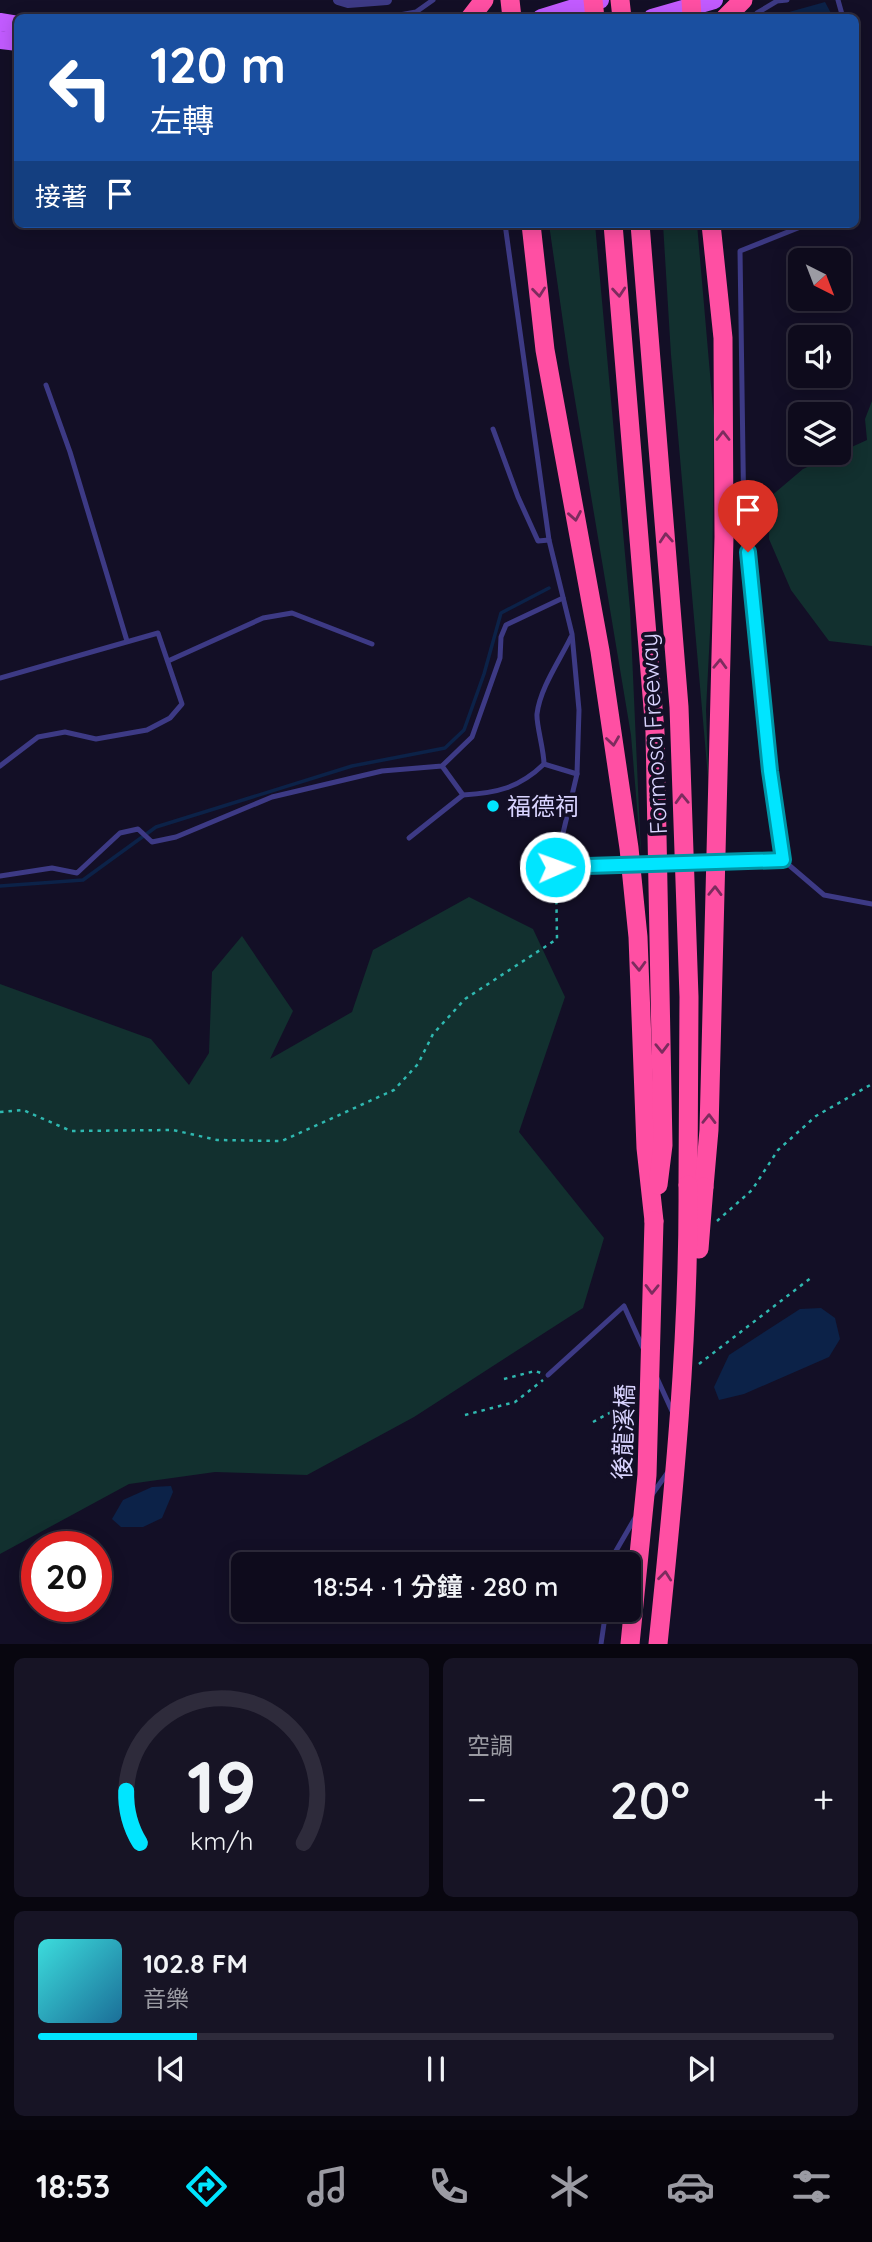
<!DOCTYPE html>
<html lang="zh-TW">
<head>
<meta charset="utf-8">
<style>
	:root { --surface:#0e0b1c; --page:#171425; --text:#f1f3f6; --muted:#9b9ba3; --line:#2e2b3b; --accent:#00e5ff }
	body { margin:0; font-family:Quicksand,"Noto Sans TC",sans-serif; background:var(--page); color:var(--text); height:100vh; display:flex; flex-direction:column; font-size:26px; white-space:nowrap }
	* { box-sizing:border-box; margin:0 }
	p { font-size:23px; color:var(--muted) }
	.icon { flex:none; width:38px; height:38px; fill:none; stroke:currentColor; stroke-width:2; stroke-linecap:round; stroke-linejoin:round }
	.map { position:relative; height:1644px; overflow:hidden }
	.sheet { display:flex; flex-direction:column; gap:14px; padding:14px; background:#08060f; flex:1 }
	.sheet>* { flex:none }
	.banner { position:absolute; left:14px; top:14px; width:845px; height:214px; border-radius:10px; box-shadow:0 4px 18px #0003,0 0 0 2px var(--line); background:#1a4fa0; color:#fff; overflow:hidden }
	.needle { width:46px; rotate:138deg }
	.fabs { position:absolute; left:788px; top:248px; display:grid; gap:14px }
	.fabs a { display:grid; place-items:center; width:63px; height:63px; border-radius:10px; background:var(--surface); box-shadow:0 4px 18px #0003,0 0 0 2px var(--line); font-size:35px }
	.speed { position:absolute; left:21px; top:1531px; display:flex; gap:14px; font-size:35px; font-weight:700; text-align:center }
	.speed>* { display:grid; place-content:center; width:91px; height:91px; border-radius:50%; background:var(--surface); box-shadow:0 4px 18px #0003,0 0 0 2px var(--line); line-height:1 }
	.speed .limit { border:10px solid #d22; background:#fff; color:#111 }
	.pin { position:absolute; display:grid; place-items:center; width:60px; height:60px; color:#fff; margin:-72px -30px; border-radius:50% 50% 50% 0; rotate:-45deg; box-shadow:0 0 7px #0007 }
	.pin .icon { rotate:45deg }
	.me { position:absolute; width:77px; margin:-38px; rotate:88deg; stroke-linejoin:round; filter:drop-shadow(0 0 5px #0008) }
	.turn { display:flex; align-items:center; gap:24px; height:147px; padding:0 21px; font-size:32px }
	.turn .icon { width:91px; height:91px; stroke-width:2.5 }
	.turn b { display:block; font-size:49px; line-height:60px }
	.then { display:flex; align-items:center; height:66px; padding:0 21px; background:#0003; gap:14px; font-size:26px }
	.big { font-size:52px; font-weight:600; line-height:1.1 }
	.sheet .card { flex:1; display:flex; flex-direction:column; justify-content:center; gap:10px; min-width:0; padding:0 24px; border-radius:10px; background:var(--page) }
	.sheet .dial { align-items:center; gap:0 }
	.dial svg { height:182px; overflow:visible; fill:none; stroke:var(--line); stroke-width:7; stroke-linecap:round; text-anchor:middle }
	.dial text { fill:var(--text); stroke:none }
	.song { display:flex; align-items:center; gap:21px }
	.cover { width:84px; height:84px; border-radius:10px; background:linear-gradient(135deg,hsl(180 70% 55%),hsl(200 70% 35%)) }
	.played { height:7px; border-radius:4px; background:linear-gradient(90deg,var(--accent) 20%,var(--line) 20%) }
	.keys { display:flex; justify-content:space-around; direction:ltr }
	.heat { display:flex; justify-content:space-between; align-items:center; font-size:38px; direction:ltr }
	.sheet .tiles { flex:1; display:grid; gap:14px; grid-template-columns:1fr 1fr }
	.card:last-child { grid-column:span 2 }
	.trip { position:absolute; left:231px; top:1552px; width:410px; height:70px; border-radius:10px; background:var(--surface); box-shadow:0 4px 18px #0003,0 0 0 2px var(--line); font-weight:600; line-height:70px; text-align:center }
	.menu { display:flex; height:112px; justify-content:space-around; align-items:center; background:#06040b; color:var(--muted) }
	.menu .icon { width:49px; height:49px }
	.menu .active { color:var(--accent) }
	.menu b { font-size:32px; color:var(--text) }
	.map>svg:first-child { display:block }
</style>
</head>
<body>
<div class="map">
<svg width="872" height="1644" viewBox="0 0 872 1644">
	<rect width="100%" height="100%" fill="#130f26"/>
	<!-- green -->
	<g fill="#12302f">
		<path d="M549,224h46l35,385 11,246 -10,-120 -62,-371z"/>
		<path d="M663,224h34l17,196 -2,174 -6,116 3,79 -38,-434z"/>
		<path d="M872,401v245l-43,-5 -38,-51 -22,-51 1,-42 33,-28 64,-29 -2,-21z"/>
		<path d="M469,897l64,32 32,68 -46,135 85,106 -21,70 -169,109 -107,58 -92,-3 -86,12 -129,70v-570l151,55 38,46 20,-32 3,-81 30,-36 51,75 -23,48 82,-47 21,-62z"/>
	</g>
	<!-- water -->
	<g fill="#0c2248">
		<path d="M825,2l8,15h-49l-2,-3z"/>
		<path d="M821,1308l14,10 5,21 -11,18 -85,37 -25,6 -5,-13 15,-32 71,-46z"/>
		<path d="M171,1486l2,6 -11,26 -19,9h-22l-9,-8 11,-19 29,-13z"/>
	</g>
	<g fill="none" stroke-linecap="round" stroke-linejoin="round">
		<!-- stream -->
		<path stroke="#0c2248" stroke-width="3.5" d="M0,886l83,-6 73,-53 196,-61 93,-18 19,-18 20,-56 17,-61 48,-25"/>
		<!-- path -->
		<g stroke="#2fb8b0" stroke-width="2.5" stroke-dasharray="3.5 5" stroke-linecap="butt">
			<path d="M0,1112l23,-2 48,21 102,-1 44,10 65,1 112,-51 24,-26 15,-30 32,-35 92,-60 -1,-65"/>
			<path d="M717,1221l35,-31 26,-40 38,-34 56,-32"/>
			<path d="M699,1364l113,-87"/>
			<path d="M504,1379l31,-8 6,2"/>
			<path d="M465,1415l50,-13 28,-22"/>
			<path d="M593,1422l40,-22"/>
		</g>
		<!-- service -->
		<g stroke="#3d3a85" stroke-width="5">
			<path d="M838,0l5,18"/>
			<path d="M757,13l20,-12 10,-1"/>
			<path d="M383,18l33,-6 17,-12"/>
			<path d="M856,84v2"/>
			<path d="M505,224l44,316 23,94 7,76 -2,64 -22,93"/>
			<path d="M808,224l-68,27 4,276 26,244 13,89 41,35 48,9"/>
			<path d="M46,385l24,67 57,189"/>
			<path d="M493,429l25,68 20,44 11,-1"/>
			<path d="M168,661l95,-43 29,-5 80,31"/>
			<path d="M0,678l158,-45 24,71 -12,14 -23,12 -51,9 -31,-7 -27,5 -38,29"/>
			<path d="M544,764l33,10"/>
			<path d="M442,766l21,29c34,-2 56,-7 81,-31 0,-14 -8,-40 -7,-50 3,-26 23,-54 34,-77"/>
			<path d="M409,838l54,-43"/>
			<path d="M0,876l52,-8 25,5 43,-40 18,-4 14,13 24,-5 96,-40 110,-26 60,-5 30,-29 28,-79 1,-21 5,-12 57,-27"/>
			<path d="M548,1375l76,-69 19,42"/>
			<path d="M656,1376l16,35"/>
			<path d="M651,1496l17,-24"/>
			<path d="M612,1564l1,-8 22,-38"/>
			<path d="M601,1644l5,-34"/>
		</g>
		<!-- minor -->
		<path stroke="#3d3a85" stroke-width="10" d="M338,0l10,3 39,-3"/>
		<!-- primary -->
		<g stroke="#c25bff" stroke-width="18">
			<path d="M541,18l59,-18"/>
			<path d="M652,18l62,-18"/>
			<path d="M0,22l18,3"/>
			<path d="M0,40l18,2"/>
		</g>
		<!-- motorway -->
		<g stroke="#ff4fa3" stroke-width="19">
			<path d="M510,0l2,18"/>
			<path d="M620,0l2,18"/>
			<path d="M691,0l1,18"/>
			<path d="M470,18l14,-18"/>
			<path d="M725,18l18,-18"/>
			<path d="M531,224l14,126 55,301 29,197 9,89 8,211 8,73"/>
			<path d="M613,224l42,508 8,413 -5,40"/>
			<path d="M640,224l39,483 10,290 -1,188"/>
			<path d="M704,1187l5,-57 15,-593 -1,-199 -12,-114"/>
		</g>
		<!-- service-bridge -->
		<path stroke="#3d3a85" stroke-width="5" d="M555,867l228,-7"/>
		<!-- motorway-bridge -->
		<g stroke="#ff4fa3" stroke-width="19">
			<path d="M593,0l2,18"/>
			<path d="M699,1249l5,-62"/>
			<path d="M630,1644l17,-169 7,-254"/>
			<path d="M658,1644c16,-153 31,-305 30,-459"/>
		</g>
	</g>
	<!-- one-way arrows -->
	<defs><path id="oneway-chevron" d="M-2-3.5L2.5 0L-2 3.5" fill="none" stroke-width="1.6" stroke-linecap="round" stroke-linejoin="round" transform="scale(1.75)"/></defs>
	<g stroke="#7d2c5e">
		<use href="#oneway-chevron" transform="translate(539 292) rotate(84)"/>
		<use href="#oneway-chevron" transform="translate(619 292) rotate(85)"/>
		<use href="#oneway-chevron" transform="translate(723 436) rotate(-90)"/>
		<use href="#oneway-chevron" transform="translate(575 516) rotate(80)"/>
		<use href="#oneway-chevron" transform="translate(666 538) rotate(-94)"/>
		<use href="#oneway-chevron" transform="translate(720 664) rotate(-88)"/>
		<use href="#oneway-chevron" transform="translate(613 741) rotate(82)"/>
		<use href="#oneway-chevron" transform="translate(682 799) rotate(-92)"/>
		<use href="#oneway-chevron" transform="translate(715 891) rotate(-89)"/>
		<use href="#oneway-chevron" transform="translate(639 966) rotate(88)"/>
		<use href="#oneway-chevron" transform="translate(662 1048) rotate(89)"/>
		<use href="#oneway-chevron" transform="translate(709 1119) rotate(-89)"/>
		<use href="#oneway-chevron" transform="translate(652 1289) rotate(91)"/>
		<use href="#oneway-chevron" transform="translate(665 1576) rotate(-84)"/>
	</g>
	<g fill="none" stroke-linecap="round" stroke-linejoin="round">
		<defs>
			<path id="route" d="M555,867l228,-7 -13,-89 -22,-219"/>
		</defs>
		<!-- route casing -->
		<use href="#route" stroke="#0095a6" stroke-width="18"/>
		<!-- route -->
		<use href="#route" stroke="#00e5ff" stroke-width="12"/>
	</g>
	<!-- markers -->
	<circle fill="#00e5ff" stroke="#130f26" stroke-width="2.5" cx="493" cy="806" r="7"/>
	<g text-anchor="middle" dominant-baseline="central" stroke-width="7" stroke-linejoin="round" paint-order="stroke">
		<!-- street labels -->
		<g font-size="24" fill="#d9d4ff" stroke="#130f26">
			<text transform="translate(653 734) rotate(-93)">Formosa Freeway</text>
			<text transform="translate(623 1432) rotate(-88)">後龍溪橋</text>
		</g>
		<!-- poi labels -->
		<g font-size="24" fill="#d9d4ff" stroke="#130f26" text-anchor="start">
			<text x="507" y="806">福德祠</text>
		</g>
	</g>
</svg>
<div class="fabs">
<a><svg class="needle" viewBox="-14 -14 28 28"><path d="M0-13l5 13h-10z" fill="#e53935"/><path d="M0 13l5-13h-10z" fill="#9b9ba3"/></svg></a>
<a><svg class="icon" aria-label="sound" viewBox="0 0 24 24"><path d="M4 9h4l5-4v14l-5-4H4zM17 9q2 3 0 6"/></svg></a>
<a><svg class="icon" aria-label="layers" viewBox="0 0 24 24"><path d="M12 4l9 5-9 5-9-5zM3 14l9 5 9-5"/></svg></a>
</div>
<div class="speed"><div class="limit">20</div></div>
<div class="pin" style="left:748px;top:552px;background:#d93025"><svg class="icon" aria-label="arrive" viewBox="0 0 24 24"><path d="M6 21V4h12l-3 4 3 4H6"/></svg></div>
<svg class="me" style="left:555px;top:867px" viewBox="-20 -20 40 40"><circle r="17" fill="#00e5ff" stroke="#fff" stroke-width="3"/><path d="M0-11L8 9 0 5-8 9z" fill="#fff"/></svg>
<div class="trip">18:54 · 1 分鐘 · 280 m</div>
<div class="banner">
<div class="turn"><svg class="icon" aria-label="left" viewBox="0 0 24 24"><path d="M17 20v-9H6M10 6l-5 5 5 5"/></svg><div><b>120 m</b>左轉</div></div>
<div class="then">接著<svg class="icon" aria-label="arrive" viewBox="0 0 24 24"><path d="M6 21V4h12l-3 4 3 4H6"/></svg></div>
</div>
</div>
<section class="sheet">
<div class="tiles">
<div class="card dial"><svg viewBox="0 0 100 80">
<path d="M14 69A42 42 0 1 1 86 69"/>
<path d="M14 69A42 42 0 0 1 8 46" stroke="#00e5ff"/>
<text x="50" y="56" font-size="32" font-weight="700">19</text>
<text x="50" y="72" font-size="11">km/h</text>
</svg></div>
<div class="card"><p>空調</p>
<div class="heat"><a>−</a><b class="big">20°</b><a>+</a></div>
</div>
<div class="card">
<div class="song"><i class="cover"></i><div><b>102.8 FM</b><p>音樂</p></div></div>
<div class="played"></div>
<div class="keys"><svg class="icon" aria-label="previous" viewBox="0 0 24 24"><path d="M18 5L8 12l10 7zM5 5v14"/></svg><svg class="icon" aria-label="pause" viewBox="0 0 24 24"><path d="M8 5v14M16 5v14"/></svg><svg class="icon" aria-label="next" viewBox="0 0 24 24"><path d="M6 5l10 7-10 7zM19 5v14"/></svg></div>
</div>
</div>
</section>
<nav class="menu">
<b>18:53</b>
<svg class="icon active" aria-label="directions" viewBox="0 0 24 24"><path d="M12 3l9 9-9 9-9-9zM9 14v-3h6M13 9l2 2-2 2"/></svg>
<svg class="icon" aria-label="music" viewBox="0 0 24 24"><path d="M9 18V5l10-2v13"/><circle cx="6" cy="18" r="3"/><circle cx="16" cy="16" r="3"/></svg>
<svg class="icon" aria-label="phone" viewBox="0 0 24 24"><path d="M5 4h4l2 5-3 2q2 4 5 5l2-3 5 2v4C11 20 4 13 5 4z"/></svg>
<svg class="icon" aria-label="climate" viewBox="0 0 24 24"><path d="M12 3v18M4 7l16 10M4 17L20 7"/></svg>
<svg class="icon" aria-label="car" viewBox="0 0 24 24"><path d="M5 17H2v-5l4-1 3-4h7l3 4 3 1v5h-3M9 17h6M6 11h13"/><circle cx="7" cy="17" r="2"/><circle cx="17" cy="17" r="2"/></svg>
<svg class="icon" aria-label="filters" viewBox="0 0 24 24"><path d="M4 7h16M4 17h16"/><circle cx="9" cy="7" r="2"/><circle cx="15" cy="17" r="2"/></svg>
</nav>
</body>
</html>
